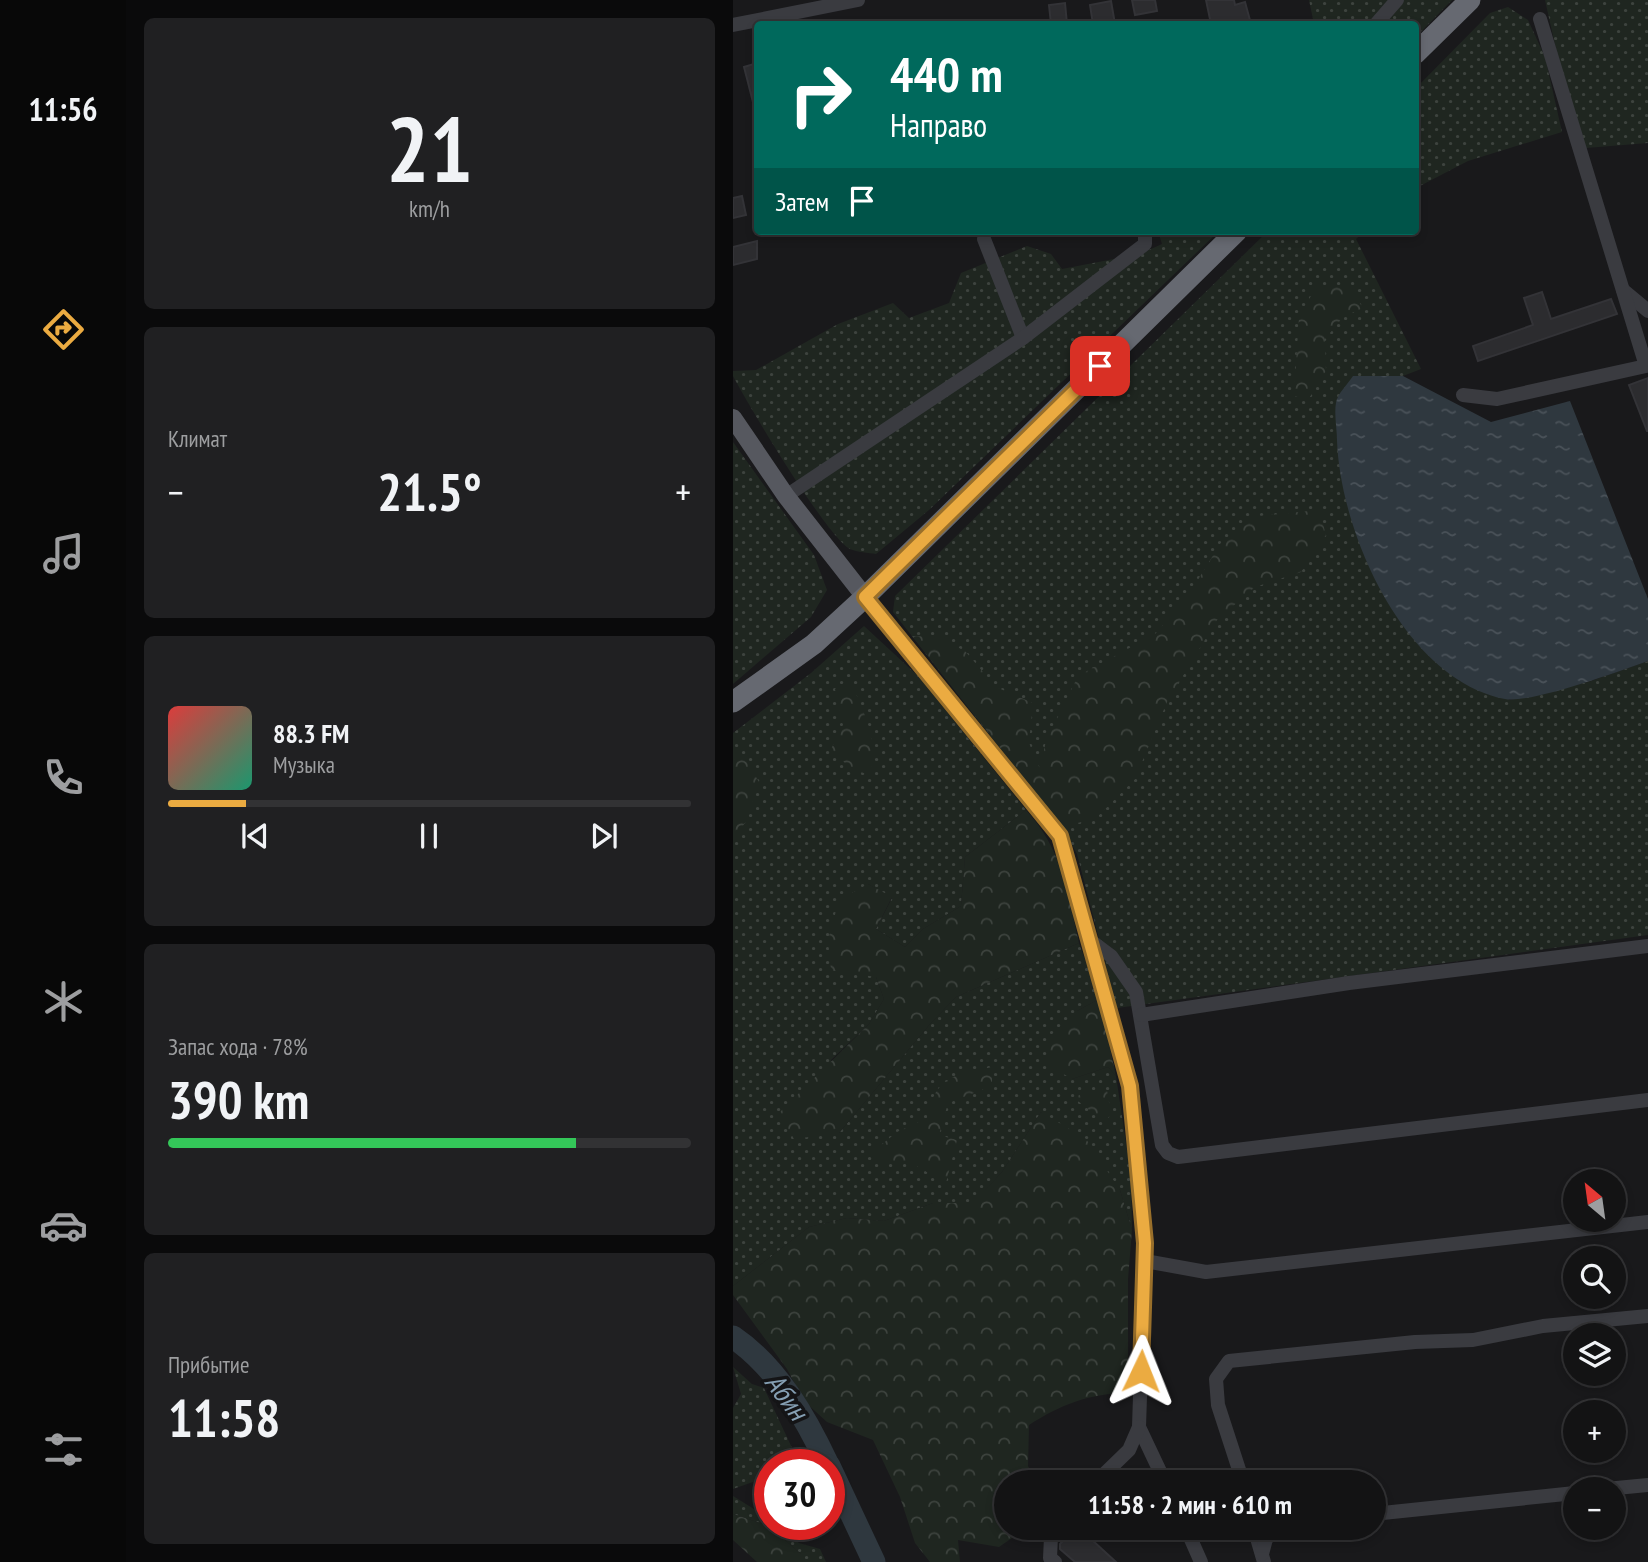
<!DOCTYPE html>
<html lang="ru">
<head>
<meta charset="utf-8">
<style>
	:root { --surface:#131314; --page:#202022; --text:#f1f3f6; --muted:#9d9ea0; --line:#323234; --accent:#ebab41 }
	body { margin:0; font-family:"PT Sans Narrow",sans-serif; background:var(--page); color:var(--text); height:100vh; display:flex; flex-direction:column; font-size:26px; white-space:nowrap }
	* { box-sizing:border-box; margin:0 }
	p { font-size:23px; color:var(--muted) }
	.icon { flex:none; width:38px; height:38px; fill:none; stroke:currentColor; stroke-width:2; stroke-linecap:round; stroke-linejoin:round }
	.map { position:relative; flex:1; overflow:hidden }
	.sheet { display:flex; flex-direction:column; gap:18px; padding:18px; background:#0a0a0b; width:607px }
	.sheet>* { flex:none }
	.hud { position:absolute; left:21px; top:21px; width:665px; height:214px; border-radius:7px; box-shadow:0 4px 10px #0003,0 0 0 2px var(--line); background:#00695c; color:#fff; overflow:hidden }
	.needle { width:46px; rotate:331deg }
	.fabs { position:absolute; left:830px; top:1169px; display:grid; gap:14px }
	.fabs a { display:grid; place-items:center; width:63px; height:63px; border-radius:50%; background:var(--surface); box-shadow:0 4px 10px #0003,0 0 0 2px var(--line); font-size:35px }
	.speed { position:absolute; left:21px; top:1449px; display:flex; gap:14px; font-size:35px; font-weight:700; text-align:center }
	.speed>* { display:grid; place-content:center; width:91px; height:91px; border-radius:50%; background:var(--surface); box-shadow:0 4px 10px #0003,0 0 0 2px var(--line); line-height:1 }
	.speed .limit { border:10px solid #d22; background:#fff; color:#111 }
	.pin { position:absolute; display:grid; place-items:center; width:60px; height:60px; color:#fff; margin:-30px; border-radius:14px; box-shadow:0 4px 10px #0006 }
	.me { position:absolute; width:77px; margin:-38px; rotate:2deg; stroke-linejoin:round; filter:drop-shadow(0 0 5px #0008) }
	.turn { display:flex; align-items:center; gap:24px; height:147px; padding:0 21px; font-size:32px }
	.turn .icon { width:91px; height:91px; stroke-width:2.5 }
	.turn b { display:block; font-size:49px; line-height:60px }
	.then { display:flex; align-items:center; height:66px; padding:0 21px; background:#0003; gap:14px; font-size:26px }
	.big { font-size:52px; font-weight:700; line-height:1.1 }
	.sheet .widget { flex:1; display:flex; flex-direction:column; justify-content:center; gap:10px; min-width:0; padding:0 24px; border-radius:10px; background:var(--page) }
	.sheet .dial { align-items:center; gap:0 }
	.dial b { font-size:91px; line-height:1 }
	.song { display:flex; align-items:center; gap:21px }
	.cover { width:84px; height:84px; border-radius:10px; background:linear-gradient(135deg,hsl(0 70% 55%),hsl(160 70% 35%)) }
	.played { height:7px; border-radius:4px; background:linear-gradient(90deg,var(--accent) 15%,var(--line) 15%) }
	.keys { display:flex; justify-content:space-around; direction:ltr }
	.heat { display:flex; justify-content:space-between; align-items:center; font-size:38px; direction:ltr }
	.charge { height:10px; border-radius:5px; background:linear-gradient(90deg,#34c759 78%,var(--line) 0) }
	.trip { position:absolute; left:261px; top:1470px; width:392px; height:70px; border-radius:35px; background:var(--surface); box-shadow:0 4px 10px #0003,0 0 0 2px var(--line); font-weight:700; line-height:70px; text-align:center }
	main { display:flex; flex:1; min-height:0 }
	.tabs { display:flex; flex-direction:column; width:126px; justify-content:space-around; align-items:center; background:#080808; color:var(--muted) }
	.tabs .icon { width:49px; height:49px }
	.tabs .current { color:var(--accent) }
	.tabs b { font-size:32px; color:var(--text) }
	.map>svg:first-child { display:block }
</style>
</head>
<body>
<main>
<nav class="tabs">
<b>11:56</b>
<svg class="icon current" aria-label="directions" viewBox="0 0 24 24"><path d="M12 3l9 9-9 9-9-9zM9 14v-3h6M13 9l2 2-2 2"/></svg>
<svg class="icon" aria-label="music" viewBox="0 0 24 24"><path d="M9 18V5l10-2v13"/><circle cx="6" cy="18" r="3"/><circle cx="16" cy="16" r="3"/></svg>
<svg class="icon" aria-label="phone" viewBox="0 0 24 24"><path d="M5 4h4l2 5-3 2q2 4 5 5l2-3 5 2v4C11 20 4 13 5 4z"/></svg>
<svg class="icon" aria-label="climate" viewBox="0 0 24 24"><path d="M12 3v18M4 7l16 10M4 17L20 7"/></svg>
<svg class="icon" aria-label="car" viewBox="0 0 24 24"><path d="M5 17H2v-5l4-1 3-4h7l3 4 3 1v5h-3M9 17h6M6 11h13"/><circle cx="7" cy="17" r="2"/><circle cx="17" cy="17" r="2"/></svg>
<svg class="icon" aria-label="filters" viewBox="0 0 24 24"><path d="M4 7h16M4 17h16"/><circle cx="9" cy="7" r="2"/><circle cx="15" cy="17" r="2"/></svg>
</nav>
<section class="sheet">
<div class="widget dial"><b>21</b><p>km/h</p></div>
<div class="widget"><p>Климат</p>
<div class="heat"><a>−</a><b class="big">21.5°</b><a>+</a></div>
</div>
<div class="widget">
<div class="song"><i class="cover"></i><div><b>88.3 FM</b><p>Музыка</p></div></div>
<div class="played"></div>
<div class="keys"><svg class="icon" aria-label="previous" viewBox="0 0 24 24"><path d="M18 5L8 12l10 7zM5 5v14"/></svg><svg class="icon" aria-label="pause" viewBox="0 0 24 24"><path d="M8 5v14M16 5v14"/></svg><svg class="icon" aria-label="next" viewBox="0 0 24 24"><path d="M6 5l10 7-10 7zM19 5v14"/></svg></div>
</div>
<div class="widget"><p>Запас хода · 78%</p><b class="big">390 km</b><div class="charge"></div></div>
<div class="widget"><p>Прибытие</p><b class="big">11:58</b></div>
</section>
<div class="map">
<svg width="915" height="1562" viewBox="0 0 915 1562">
	<defs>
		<pattern id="grass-dots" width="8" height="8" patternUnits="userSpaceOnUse" patternTransform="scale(1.75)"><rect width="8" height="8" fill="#1f2620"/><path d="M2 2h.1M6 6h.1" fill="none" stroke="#3d433e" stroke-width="1.8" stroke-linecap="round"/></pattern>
		<pattern id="forest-crowns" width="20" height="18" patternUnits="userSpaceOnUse" patternTransform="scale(1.75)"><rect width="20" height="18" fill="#1f2620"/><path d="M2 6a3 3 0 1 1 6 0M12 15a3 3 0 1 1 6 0" fill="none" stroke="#3d433e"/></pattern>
		<pattern id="water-ripples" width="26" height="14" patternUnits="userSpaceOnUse" patternTransform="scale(1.75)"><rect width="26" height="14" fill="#2f383f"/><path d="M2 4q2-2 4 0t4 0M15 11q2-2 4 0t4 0" fill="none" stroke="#4a5259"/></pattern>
	</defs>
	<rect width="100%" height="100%" fill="#19191b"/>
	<!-- grass -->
	<g fill="url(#grass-dots)">
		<path d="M576,0h143l-36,37 -1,-13h-101z"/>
		<path d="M812,0h103v143l-62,5 -28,-90z"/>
		<path d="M775,7l20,13 17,37 17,75 -94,29 -52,27v-100l74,-75z"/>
		<path d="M425,231h61l-290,279 -53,44c-7,-1 -19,-2 -26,-5 -24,-13 -101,-143 -117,-173v-5l23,-1 82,-46 55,-21 16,15 40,-15 12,-30 66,-27 24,8 11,15 78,-15 22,-10z"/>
		<path d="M535,231h97l-9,8 65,130 -18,7h-50l156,324 79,-18 60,-21v274l-531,73 -40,-154 -14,-26 -170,-216 2,-16z"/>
		<path d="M0,442l81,113 13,35 -16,27 -78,67z"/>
		<path d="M131,626l54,50 108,134 -61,47 -4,49 -38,23 -18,18 -29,-18 16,-31 -24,-14 8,93 8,22 -15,25 -38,36 8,73 91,-109 26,-27 123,-54 20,56 -22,12 -5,68 36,-12 8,9 15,101 1,53 -12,-40 -79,-78 -39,60 -29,32 -40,-1 -49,18 -37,-3 -38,9 -76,59v-553l78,-60z"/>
		<path d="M0,1367l19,17 12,4 36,77h-30v11l-37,13v-81l8,-14z"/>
		<path d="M0,1496l37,23v5h6l23,19 21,6 6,13h-25v-8l-32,-28 -36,-12z"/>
	</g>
	<!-- forest -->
	<g fill="url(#forest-crowns)">
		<path d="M584,285h31l15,23 -20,9 -18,22 1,32 -18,29 -14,-4 5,-79z"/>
		<path d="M586,510l7,25 -25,37 -46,15 -38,33 -50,82 -32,77 -39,39 -33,9 -151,-191 25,1 28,14 31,36 37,16 -4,40 11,26 6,-28 32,-65 77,-42 31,-35 36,-58 37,-25z"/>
		<path d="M117,679c16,41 26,50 21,97l-22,-9 -18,-18 12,-24 -8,-36z"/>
		<path d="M2,753l11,7 13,22 -12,38 -10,14 -4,-7z"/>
		<path d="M293,810c37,41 41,81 53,133l-123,54 -26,27 -91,109 -45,6 -15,-26 90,-89 15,-25 -8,-22 -45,-7 -3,-30 11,-40 29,-16 24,13 -16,32 29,18 18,-18 38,-23 4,-49z"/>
		<path d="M366,999l17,77 -8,-9 -36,12 -24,-14 1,-28 28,-26z"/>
		<path d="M259,1067v19l-44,17 -9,32 18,5 -11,43 -33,-19h-32l-12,-9 28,-23 30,-14c8,-42 27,-43 65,-51z"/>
		<path d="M374,1090l4,24 -6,8 -31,-24 13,-7z"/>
		<path d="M308,1112l45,27 34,51 12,40 -4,49v114c-38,0 -68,12 -99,32l-1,41 8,16h-30v46h20l-27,19 -41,-7 2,22h-30l-15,-19 -15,-46 -27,-57 -46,-18 -23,-21 -17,-32 -54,-74v-9l76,-59 38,-9 37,3 49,-18h40l29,-31z"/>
		<path d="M0,1514l36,12 32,28v8h-44l-24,-22z"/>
	</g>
	<!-- water -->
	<path fill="url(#water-ripples)" d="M620,376h50l88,46 79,-21 78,198v62c-28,10 -118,43 -143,38 -100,-19 -165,-166 -168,-259 0,-11 -3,-26 -1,-37 1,-9 12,-19 17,-27z"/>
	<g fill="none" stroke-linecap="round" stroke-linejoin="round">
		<!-- river -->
		<g stroke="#2f383f" stroke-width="23">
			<path d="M0,1337c44,30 73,81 95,128"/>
			<path d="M96,1466l45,96"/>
		</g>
	</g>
	<!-- building -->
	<g fill="#2c2c2f" stroke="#333337" stroke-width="2">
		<path d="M399,0h23l2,11 -22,4z"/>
		<path d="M473,0h28l1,5 10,-3 6,22h-40z"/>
		<path d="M378,1l4,23h-22l-3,-19z"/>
		<path d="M332,3l2,21h-16l-2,-19z"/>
		<path d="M24,63v43h-3l-10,-39z"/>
		<path d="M9,196l4,19 -13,3v-20z"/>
		<path d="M24,241v18l-24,6v-18z"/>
		<path d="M809,292l9,27 60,-20 6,15 -139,47 -5,-15 60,-21 -9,-27z"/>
		<path d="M915,378v53h-1l-18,-46z"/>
		<path d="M342,1528h4l37,34h-41l-15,-13v-5z"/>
	</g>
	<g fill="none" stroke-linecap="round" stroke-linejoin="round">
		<!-- minor -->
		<g stroke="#3a3b40" stroke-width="14">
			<path d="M643,24l21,-24"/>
			<path d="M0,25l125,-25"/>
			<path d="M251,239l39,99"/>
			<path d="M890,290l25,21"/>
			<path d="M730,395l34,4 149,-33 -106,-347"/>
			<path d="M53,496l237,-158 122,-94v-13"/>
			<path d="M132,597l195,239 69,250 16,157 -6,184 26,55"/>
			<path d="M358,941l20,15 25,36 26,153 6,8 10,4 470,-57"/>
			<path d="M408,1015l208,-32 299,-37"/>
			<path d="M412,1261l61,11 442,-50"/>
			<path d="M363,1482l33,-32 10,-23"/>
			<path d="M510,1482l-25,-77 -2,-26 13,-18 186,-19 58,-2 70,-14 105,-10"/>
			<path d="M873,1489l42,-4"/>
			<path d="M640,1514l202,-21"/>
			<path d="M453,1528l15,34"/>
			<path d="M521,1528l10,34"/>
			<path d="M529,1554l4,-15 11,-11"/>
			<path d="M322,1562l-5,-4 1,-21 6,-9"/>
		</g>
		<!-- major -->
		<path stroke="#56585f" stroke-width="18" d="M0,418l53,78 79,101"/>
		<!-- highway -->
		<g stroke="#666971" stroke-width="21">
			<path d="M682,54l55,-54"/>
			<path d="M0,702l81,-58 51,-47 372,-366"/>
		</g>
	</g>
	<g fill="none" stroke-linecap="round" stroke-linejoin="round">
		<defs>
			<path id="route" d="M367,366l-235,231 195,239 70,250 15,157 -4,128"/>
		</defs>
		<!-- route casing -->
		<use href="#route" stroke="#996f2a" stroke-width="18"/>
		<!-- route -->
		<use href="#route" stroke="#ebab41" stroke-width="12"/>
	</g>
	<g text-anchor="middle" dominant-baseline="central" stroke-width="7" stroke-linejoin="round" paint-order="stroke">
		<!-- water labels -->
		<g font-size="28" font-style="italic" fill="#859fb3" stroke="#141416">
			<text transform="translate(54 1396) rotate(53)">Абин</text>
		</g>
	</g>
</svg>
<div class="fabs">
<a><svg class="needle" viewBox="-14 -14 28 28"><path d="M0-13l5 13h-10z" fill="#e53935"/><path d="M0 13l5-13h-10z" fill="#9d9ea0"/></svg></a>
<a><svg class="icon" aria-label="search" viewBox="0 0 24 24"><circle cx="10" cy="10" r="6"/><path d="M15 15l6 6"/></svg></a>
<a><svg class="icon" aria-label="layers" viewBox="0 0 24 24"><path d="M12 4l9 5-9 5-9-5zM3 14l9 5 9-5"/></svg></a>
<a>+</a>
<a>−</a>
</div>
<div class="speed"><div class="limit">30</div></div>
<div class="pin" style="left:367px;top:366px;background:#d93025"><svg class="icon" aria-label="arrive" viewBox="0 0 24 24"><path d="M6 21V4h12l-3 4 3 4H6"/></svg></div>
<svg class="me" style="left:408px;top:1371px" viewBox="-20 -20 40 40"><path d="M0-17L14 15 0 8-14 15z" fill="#ebab41" stroke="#fff" stroke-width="4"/></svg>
<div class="trip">11:58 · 2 мин · 610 m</div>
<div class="hud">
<div class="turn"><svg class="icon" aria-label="right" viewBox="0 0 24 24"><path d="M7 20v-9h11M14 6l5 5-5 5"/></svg><div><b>440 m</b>Направо</div></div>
<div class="then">Затем<svg class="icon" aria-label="arrive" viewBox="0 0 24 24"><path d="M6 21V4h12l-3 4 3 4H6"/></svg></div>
</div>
</div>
</main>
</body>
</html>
